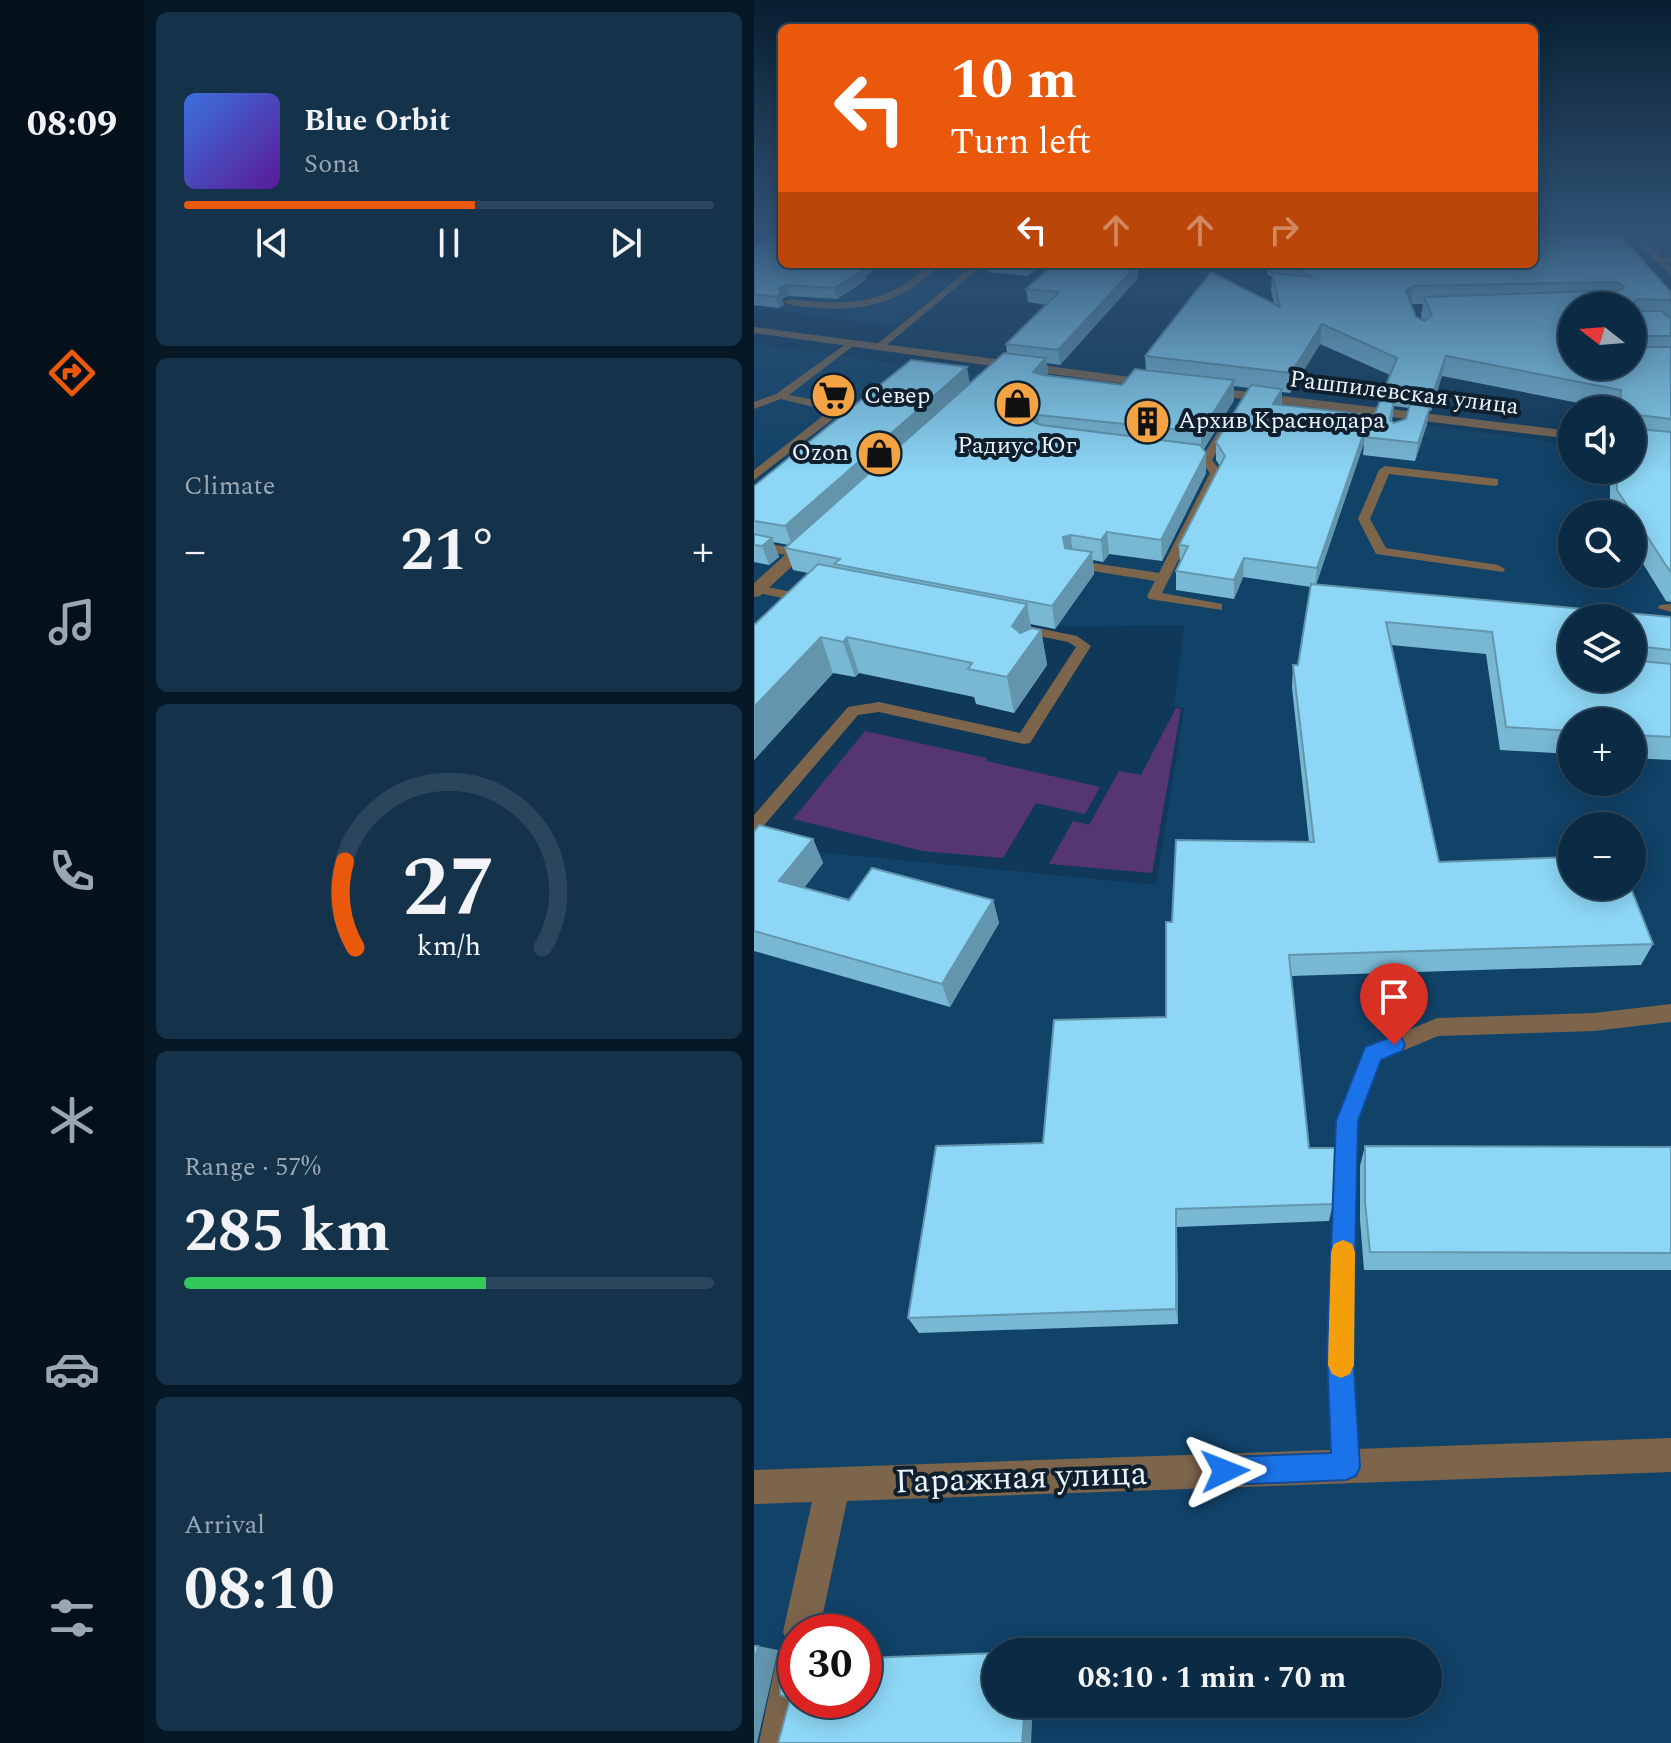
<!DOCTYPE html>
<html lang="en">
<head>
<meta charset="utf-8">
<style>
	:root { --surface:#0b2a43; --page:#14324a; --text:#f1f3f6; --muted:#9aa7b2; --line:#2b465c; --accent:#ea580c }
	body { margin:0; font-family:Spectral,serif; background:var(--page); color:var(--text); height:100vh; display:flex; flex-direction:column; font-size:30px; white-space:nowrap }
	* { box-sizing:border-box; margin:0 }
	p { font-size:26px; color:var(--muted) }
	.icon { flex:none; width:44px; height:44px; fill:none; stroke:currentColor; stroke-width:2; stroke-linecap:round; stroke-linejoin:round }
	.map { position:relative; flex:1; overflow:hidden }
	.side { display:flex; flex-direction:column; gap:12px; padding:12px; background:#061725; width:610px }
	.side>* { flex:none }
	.banner { position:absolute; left:24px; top:24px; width:760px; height:244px; border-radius:12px; box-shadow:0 4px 20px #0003,0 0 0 2px var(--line); background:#ea580c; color:#fff; overflow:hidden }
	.needle { width:52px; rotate:287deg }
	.buttons { position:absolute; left:804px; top:292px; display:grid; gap:16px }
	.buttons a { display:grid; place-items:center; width:88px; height:88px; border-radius:50%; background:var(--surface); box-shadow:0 4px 20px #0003,0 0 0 2px var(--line); font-size:40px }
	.speed { position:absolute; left:24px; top:1614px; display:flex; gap:16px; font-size:40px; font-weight:700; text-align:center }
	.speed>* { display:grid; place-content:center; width:104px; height:104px; border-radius:50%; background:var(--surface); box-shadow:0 4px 20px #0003,0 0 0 2px var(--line); line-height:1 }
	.speed .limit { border:12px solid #d22; background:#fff; color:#111 }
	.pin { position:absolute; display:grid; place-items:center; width:68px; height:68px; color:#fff; margin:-82px -34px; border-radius:50% 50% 50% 0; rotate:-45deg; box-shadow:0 0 8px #0007 }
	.pin .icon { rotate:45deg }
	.me { position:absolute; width:88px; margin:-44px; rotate:88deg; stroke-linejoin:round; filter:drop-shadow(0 0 6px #0008) }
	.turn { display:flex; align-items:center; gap:28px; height:168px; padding:0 40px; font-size:36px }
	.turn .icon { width:104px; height:104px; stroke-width:2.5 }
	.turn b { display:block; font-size:56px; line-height:68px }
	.lanes { display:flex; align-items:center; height:76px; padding:0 40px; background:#0003; justify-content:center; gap:40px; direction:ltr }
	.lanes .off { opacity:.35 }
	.big { font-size:60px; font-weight:700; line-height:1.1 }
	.side .tile { flex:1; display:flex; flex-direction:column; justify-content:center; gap:12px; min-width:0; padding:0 28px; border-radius:12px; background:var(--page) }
	.side .dial { align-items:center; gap:0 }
	.dial svg { height:208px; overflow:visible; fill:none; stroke:var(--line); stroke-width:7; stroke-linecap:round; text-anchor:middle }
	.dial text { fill:var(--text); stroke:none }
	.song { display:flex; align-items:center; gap:24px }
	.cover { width:96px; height:96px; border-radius:12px; background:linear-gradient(135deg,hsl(220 70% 55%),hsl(270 70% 35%)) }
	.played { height:8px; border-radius:4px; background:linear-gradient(90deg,var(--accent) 55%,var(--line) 55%) }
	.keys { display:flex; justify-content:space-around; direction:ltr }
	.heat { display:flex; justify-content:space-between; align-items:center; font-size:44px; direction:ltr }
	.charge { height:12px; border-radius:6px; background:linear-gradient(90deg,#34c759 57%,var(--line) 0) }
	.trip { position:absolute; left:228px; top:1638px; width:460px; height:80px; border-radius:40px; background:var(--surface); box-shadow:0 4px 20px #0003,0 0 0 2px var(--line); font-weight:700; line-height:80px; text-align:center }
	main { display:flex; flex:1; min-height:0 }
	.dock { display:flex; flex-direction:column; width:144px; justify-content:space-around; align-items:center; background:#04111b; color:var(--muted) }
	.dock .icon { width:56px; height:56px }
	.dock .current { color:var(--accent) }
	.dock b { font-size:36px; color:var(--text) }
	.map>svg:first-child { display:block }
</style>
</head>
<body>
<main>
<nav class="dock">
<b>08:09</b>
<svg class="icon current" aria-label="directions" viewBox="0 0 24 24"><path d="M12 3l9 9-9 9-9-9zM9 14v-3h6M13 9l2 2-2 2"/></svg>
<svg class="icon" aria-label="music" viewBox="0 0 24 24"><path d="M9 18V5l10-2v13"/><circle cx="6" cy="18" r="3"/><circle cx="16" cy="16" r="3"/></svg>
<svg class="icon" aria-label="phone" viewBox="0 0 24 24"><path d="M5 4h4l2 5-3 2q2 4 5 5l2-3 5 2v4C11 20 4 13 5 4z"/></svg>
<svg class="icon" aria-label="climate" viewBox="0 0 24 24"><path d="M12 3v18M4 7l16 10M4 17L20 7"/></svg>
<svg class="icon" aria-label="car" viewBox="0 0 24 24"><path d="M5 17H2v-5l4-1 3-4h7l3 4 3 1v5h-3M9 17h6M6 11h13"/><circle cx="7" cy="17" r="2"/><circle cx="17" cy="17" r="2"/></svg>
<svg class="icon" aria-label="filters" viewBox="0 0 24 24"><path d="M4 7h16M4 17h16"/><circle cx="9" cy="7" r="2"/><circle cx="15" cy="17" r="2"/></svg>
</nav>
<section class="side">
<div class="tile">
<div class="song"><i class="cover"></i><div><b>Blue Orbit</b><p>Sona</p></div></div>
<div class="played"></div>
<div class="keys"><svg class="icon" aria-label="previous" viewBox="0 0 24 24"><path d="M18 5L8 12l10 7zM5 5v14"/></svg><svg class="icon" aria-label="pause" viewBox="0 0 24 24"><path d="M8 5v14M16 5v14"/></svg><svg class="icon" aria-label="next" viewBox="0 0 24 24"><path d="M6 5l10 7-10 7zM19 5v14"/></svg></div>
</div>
<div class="tile"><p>Climate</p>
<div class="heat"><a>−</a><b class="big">21°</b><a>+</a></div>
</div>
<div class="tile dial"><svg viewBox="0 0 100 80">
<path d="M14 69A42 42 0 1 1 86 69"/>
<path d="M14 69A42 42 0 0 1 10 36" stroke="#ea580c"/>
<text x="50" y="56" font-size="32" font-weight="700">27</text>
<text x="50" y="72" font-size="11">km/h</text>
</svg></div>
<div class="tile"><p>Range · 57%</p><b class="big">285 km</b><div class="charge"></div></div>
<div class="tile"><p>Arrival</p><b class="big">08:10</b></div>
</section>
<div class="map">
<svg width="917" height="1743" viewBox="0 0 917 1743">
	<rect width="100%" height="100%" fill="#0f3859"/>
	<!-- built -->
	<g fill="#114268" fill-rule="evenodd">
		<path d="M0,230h28v34h191l-78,63 -141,-19z"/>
		<path d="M0,344l209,29 35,-2 574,73v26h60l39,-13v1286h-917v-881l13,-15 389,38 28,-177 -10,-1 10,-82 -114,2 -266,-51 -50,47zM818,514h60v60h-60zM818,618h60v60h-60zM818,722h60v60h-60zM818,826h60v60h-60zM42,1632h68v68h-68zM242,1652h432v52h-432z"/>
	</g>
	<!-- green -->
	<g fill="#563672">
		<path d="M422,708l5,1 -29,164 -103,-9 24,-43 16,4 30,-54 22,4z"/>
		<path d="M111,731l122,27 -1,3 114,26 -15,27 -49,-11 -33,55 -80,-7 -130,-32z"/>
	</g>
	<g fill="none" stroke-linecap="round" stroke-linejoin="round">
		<!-- service -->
		<g fill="#7d654c" fill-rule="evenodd">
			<path d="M802,230h78l2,2 -4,2z"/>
			<path d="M177,264h9c-32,35 -72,48 -119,44 -12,-1 -27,-1 -37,-6l5,-3c60,7 95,7 142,-35z"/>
			<path d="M221,264h9l-103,86h-6v-4z"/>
			<path d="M96,341l3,1v4l-64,49 41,8 7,6 -4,10 -79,61v-10l70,-55 2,-5 -45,-11 -27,10v-7l22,-8z"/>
			<path d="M473,422l5,3 -20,35 10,13 -60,120 60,11v6l-73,-11 -2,-3 8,-15 -87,-14v-6l5,-1 86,13 51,-100 -8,-10 -23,-5 6,-3 18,1 20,-33z"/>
			<path d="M631,466l113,13v6l-4,1 -105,-12 -19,45 16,29 112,17 7,4 -2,3 -127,-18 -18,-35 21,-49z"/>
			<path d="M0,541l43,8 7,4 -7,4 -43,-8z"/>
			<path d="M3,585l35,7 17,-4 7,4 -24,8 -38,-8v-6z"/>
			<path d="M917,604v8l-13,-4 2,-3z"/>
			<path d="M264,624l59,12 14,10 -61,97 -6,1 -145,-32 -21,3 -98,115 -6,2v-17l94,-108 31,-5 141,31 56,-86 -8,-5 -55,-11 -2,-3z"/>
			<path d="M917,1004v18l-77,9 -156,5 -57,24 -23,61 -5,232 7,114 -4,10 -10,4 -10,-4 -4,-10 -5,-114 9,-232 30,-73 71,-30 157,-5z"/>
		</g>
		<!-- minor -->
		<g fill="#7d654c" fill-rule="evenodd">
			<path d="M917,257v6l-18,-3z"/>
			<path d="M57,535l6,2v6l-57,53 -6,1v-14l51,-46z"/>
			<path d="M917,1438v34l-824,29 -28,131h-23v68h10l-9,43h-38l18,-87 10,-15 -4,-9 29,-130 -58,2v-34z"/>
		</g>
		<!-- tertiary -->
		<g fill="#7d654c" fill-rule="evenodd">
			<path d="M871,230h10l36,37v9z"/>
			<path d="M0,327l399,53 6,4 -6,4 -399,-55z"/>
			<path d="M453,387l365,44v8l-370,-45 -1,-3z"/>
		</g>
	</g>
	<!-- wall -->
	<g fill="#79b8d3" fill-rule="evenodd">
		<path d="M780,230h77l-2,6 62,56v310l-5,-1 -34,-55v-32h-20l-2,-2v-42h22v-60h-18l-172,-34 -11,35 -2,-1 -2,14 -12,37 -52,-6 1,-12 -48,142 355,32v143l-39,-2v-36h-60v32l-72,-4 -14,-96 -95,-9 48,217 214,82 -12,21 -350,11 18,172 24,56 -4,17 -152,6 1,97 -259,9 -11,-15 135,-175 123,-126 6,-95 137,-80 -17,-154 1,-23h5l13,-78 -68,-10 -9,22 -58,-9v-19l4,-8 -1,-18 41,-79 -4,-6v-18l33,-54 -15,-2v14l-30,49 2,4v20l-44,88 -53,-7 -6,8 -10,-2 1,14 -39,55 -25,-5 1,4 10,2 6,35 -33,48 -38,-9 -2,-7 -115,-24 -4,4 -22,-4 -79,87 54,-187 -15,-3 -8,-22 4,-3 -16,-3 6,15 -10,8 -15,-3v-76l216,-103 37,-30 -1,-9 40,-39 -18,-3 -2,-13 112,-11 -78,87 -13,-2 1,13 74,9 24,-15 -1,-14 129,-52 -3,-13 1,-14 -4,-2 -3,-11h269zM657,304h12l-2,12 2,5 -7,-4zM566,344l70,31 -4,10 -2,16 -16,28 2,-14 -88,-10v-13l8,1zM640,406l15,2 -3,11 -12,4 -2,-2z"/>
		<path d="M0,246l28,18h101l-18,12 1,4 -29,19 -48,-3 -7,3 2,6 -5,3 -25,-3z"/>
		<path d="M233,264h55l-14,12 -39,-4z"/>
		<path d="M0,832l59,7 10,24 -19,25 45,12h144l6,23 -49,84 -196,-56z"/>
		<path d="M611,1146l306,1v123h-307l-4,-50v-54z"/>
	</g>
	<!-- shaded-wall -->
	<g fill="#6396ac">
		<path d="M110,264h19l-18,12 1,4 -29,19 -3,-11z"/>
		<path d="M272,264h16l-14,12z"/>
		<path d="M384,264v14l-78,87 -2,-15z"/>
		<path d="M32,285l3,11 -7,3 2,6 -5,3 -3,-11 3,-9z"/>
		<path d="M659,286l-2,18 -5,-13z"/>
		<path d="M568,324l-2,20 -30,49 1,-20z"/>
		<path d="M692,356l-4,20 -11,35 3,-21z"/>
		<path d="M292,358l3,20 -16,-6z"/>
		<path d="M213,367l3,17 -178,161 -7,-19z"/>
		<path d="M480,380v20l-33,53v-21z"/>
		<path d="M528,389v17l-9,-2z"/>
		<path d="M676,407l-3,17 -12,37 3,-18z"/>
		<path d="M284,415l2,20 -4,3 -3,-20z"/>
		<path d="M616,415l-2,17 -3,5 -1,6 -49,144 2,-19z"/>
		<path d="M452,453v20l-44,88 -1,-21z"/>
		<path d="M353,532l2,22 -6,8 -2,-22z"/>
		<path d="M317,535l2,22 -7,2 -3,-22z"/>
		<path d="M18,538l7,19 -10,8 -7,-19z"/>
		<path d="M338,552l2,22 -39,55 -3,-23z"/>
		<path d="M490,558l-1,19 -9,22v-19z"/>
		<path d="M273,604l6,35 -15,23 -6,-36z"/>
		<path d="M287,630l6,35 -33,48 -7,-36z"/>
		<path d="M67,637l12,36 -79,87v-53z"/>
		<path d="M93,637l12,36 -4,4 -12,-35z"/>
		<path d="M892,647l-9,23 -1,-15z"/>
		<path d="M59,839l10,24 -32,42 -12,-24z"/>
		<path d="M239,900l6,23 -49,84 -8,-23z"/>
		<path d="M422,1209l1,18 1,97 -2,-15z"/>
		<path d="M4,1646l20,4 -21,93h-3v-80z"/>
		<path d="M271,1704h8l-2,39h-9z"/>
	</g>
	<!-- building -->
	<g fill="#8dd6f5" stroke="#6396ac" stroke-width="2" fill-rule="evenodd">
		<path d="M780,230h3l-1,6h85l50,56v10l-2,-2 -31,-1 -4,3 4,9h24l9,8v17h-33l-3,8 3,3h33v72l-32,-4 -3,3 2,11 33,3v141l-54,-83v-20h15v-60h-12l1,-20 -175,-34 -12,34 -48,-5 11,-27 -75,-34 -31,49 -146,-17 66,-84 69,35 -8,-34 41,4 -29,-13h250zM862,282l8,5 -3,3 -197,7 8,18 -7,6 -9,-4 -10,-26 7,-5zM818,306h60v60h-60z"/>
		<path d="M28,231v33h82l-7,4 7,1 -30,19 -48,-3 -7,3 1,6 -4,3 -22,-3v-48z"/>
		<path d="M300,264h84l-80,86 -52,-6 53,-52 -33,-3z"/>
		<path d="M250,353l42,5 -13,14 10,3 79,10 13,-16 99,11 -33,52 -163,-17 -5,3 1,4 7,3 159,20 6,8 -45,87 -54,-8 -6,8 -30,-5 -8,2 2,11 27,4 -40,54 -218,-42 6,-5 -55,-11z"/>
		<path d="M157,360l56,7 -182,159 -31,-5v-35z"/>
		<path d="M497,385l31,4 -9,15 97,11 -53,153 -73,-10 -10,22 -58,-9 12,-25 -9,-1 46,-89 -9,-14z"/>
		<path d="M626,401l14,1 -4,18 4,3 12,-4 4,-15 20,3 -12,36 -53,-6z"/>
		<path d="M0,534l18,4 -10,8 -8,-1z"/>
		<path d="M64,564l209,40 -15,22 8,7 12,-5 9,2 -34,47 -39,-8 4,-6 -125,-26 -4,5 -22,-5 -67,70v-82z"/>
		<path d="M557,584l360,33v33l-25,-3 -10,8 5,6 30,3v73l-39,-2v-13h-60v9l-66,-4 -14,-95 -106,-10 53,240 133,-5v29h58l23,58 -364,11 20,193h26l-2,56 -157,5v100l-268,9 28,-172 107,-3 11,-123 112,-3v-95h6l4,-82 138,2 -21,-177h5zM818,618h60v60h-60z"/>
		<path d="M5,825l54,14 -34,42 70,19 23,-32 121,32 -51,84 -188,-53v-99z"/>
		<path d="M611,1146l306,1v106l-301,-1 -5,-50z"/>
		<path d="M0,1646h4l-4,17z"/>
		<path d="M242,1653v51h29l-3,39h-244l12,-44 -10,-4v-34h16v39h68v-42z"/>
	</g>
	<!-- sky -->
	<linearGradient id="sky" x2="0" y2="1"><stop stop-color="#081f31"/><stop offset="0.49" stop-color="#315376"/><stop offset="1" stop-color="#315376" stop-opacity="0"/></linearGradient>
	<rect width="917" height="474" fill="url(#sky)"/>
	<!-- route -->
	<path fill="#1a73e8" stroke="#114b97" stroke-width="2" d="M640,1036l8,2 3,7 -3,6 -21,9 -23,61 -5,232 7,114 -4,9 -10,4 -121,5 -10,-4 -4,-10 4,-10 10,-4 106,-4 -4,-100 9,-232 29,-74z"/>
	<!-- slow -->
	<path fill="#f59e0b" d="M589,1240l9,4 3,8 -1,113 -4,9 -9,4 -9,-4 -4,-9 3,-113 3,-8z"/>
	<!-- icons -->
	<defs>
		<symbol id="supermarket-disc" viewBox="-11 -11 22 22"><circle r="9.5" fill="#f4a344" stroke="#0e1f2e"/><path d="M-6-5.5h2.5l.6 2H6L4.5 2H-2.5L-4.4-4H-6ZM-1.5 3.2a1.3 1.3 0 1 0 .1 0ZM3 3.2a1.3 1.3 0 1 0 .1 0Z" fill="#111"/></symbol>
		<symbol id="shop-disc" viewBox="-11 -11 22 22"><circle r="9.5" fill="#f4a344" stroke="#0e1f2e"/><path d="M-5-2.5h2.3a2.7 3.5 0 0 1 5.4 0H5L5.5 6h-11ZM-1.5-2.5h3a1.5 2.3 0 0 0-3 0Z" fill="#111"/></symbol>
		<symbol id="building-disc" viewBox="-11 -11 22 22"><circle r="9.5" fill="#f4a344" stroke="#0e1f2e"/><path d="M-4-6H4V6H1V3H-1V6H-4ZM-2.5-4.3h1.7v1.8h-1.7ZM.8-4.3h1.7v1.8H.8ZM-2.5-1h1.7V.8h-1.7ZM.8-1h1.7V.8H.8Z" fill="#111"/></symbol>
	</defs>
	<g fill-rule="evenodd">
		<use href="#supermarket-disc" x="54" y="370" width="51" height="51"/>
		<use href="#shop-disc" x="238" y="378" width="51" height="51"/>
		<use href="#building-disc" x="368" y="396" width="51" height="51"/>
		<use href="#shop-disc" x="100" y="428" width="51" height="51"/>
	</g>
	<g text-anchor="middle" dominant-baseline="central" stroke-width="8" stroke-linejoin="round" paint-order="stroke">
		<!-- far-street labels -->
		<g font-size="24" fill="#ebf4fd" stroke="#0e1f2e">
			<text transform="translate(650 393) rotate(7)">Рашпилевская улица</text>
		</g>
		<!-- far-poi labels -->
		<g font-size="24" fill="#ebf4fd" stroke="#0e1f2e" text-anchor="start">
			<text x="110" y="396">Север</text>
			<text x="424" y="421">Архив Краснодара</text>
			<text x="263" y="446" text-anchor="middle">Радиус Юг</text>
			<text x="95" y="453" text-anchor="end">Ozon</text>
		</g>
		<!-- near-street labels -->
		<g font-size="34" fill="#ebf4fd" stroke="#0e1f2e">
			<text transform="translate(267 1478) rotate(-2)">Гаражная улица</text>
		</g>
	</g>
</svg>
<div class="buttons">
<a><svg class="needle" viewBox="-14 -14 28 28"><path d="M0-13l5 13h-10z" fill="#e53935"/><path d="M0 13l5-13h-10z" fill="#9aa7b2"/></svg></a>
<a><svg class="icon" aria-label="sound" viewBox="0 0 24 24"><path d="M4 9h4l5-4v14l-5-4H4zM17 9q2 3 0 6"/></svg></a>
<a><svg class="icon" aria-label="search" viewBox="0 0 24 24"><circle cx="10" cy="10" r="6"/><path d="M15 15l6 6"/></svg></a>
<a><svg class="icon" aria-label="layers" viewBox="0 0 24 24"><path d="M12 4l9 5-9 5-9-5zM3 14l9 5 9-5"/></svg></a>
<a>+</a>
<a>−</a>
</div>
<div class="speed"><div class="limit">30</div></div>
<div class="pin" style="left:640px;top:1045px;background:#d93025"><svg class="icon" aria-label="arrive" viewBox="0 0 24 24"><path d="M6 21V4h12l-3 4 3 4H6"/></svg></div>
<svg class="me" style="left:471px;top:1471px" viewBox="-20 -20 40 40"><path d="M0-17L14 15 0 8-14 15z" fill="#1a73e8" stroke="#fff" stroke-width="4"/></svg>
<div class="trip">08:10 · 1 min · 70 m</div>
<div class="banner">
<div class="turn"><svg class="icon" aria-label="left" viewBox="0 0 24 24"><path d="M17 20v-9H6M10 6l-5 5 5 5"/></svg><div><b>10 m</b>Turn left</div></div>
<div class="lanes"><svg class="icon" aria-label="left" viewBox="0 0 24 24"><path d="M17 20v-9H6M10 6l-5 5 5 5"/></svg><svg class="icon off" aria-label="ahead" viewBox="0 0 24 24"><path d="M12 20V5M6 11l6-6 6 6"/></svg><svg class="icon off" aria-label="ahead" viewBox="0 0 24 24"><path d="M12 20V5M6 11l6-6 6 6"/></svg><svg class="icon off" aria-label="right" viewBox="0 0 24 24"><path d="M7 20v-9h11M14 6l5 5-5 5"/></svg></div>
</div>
</div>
</main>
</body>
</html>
